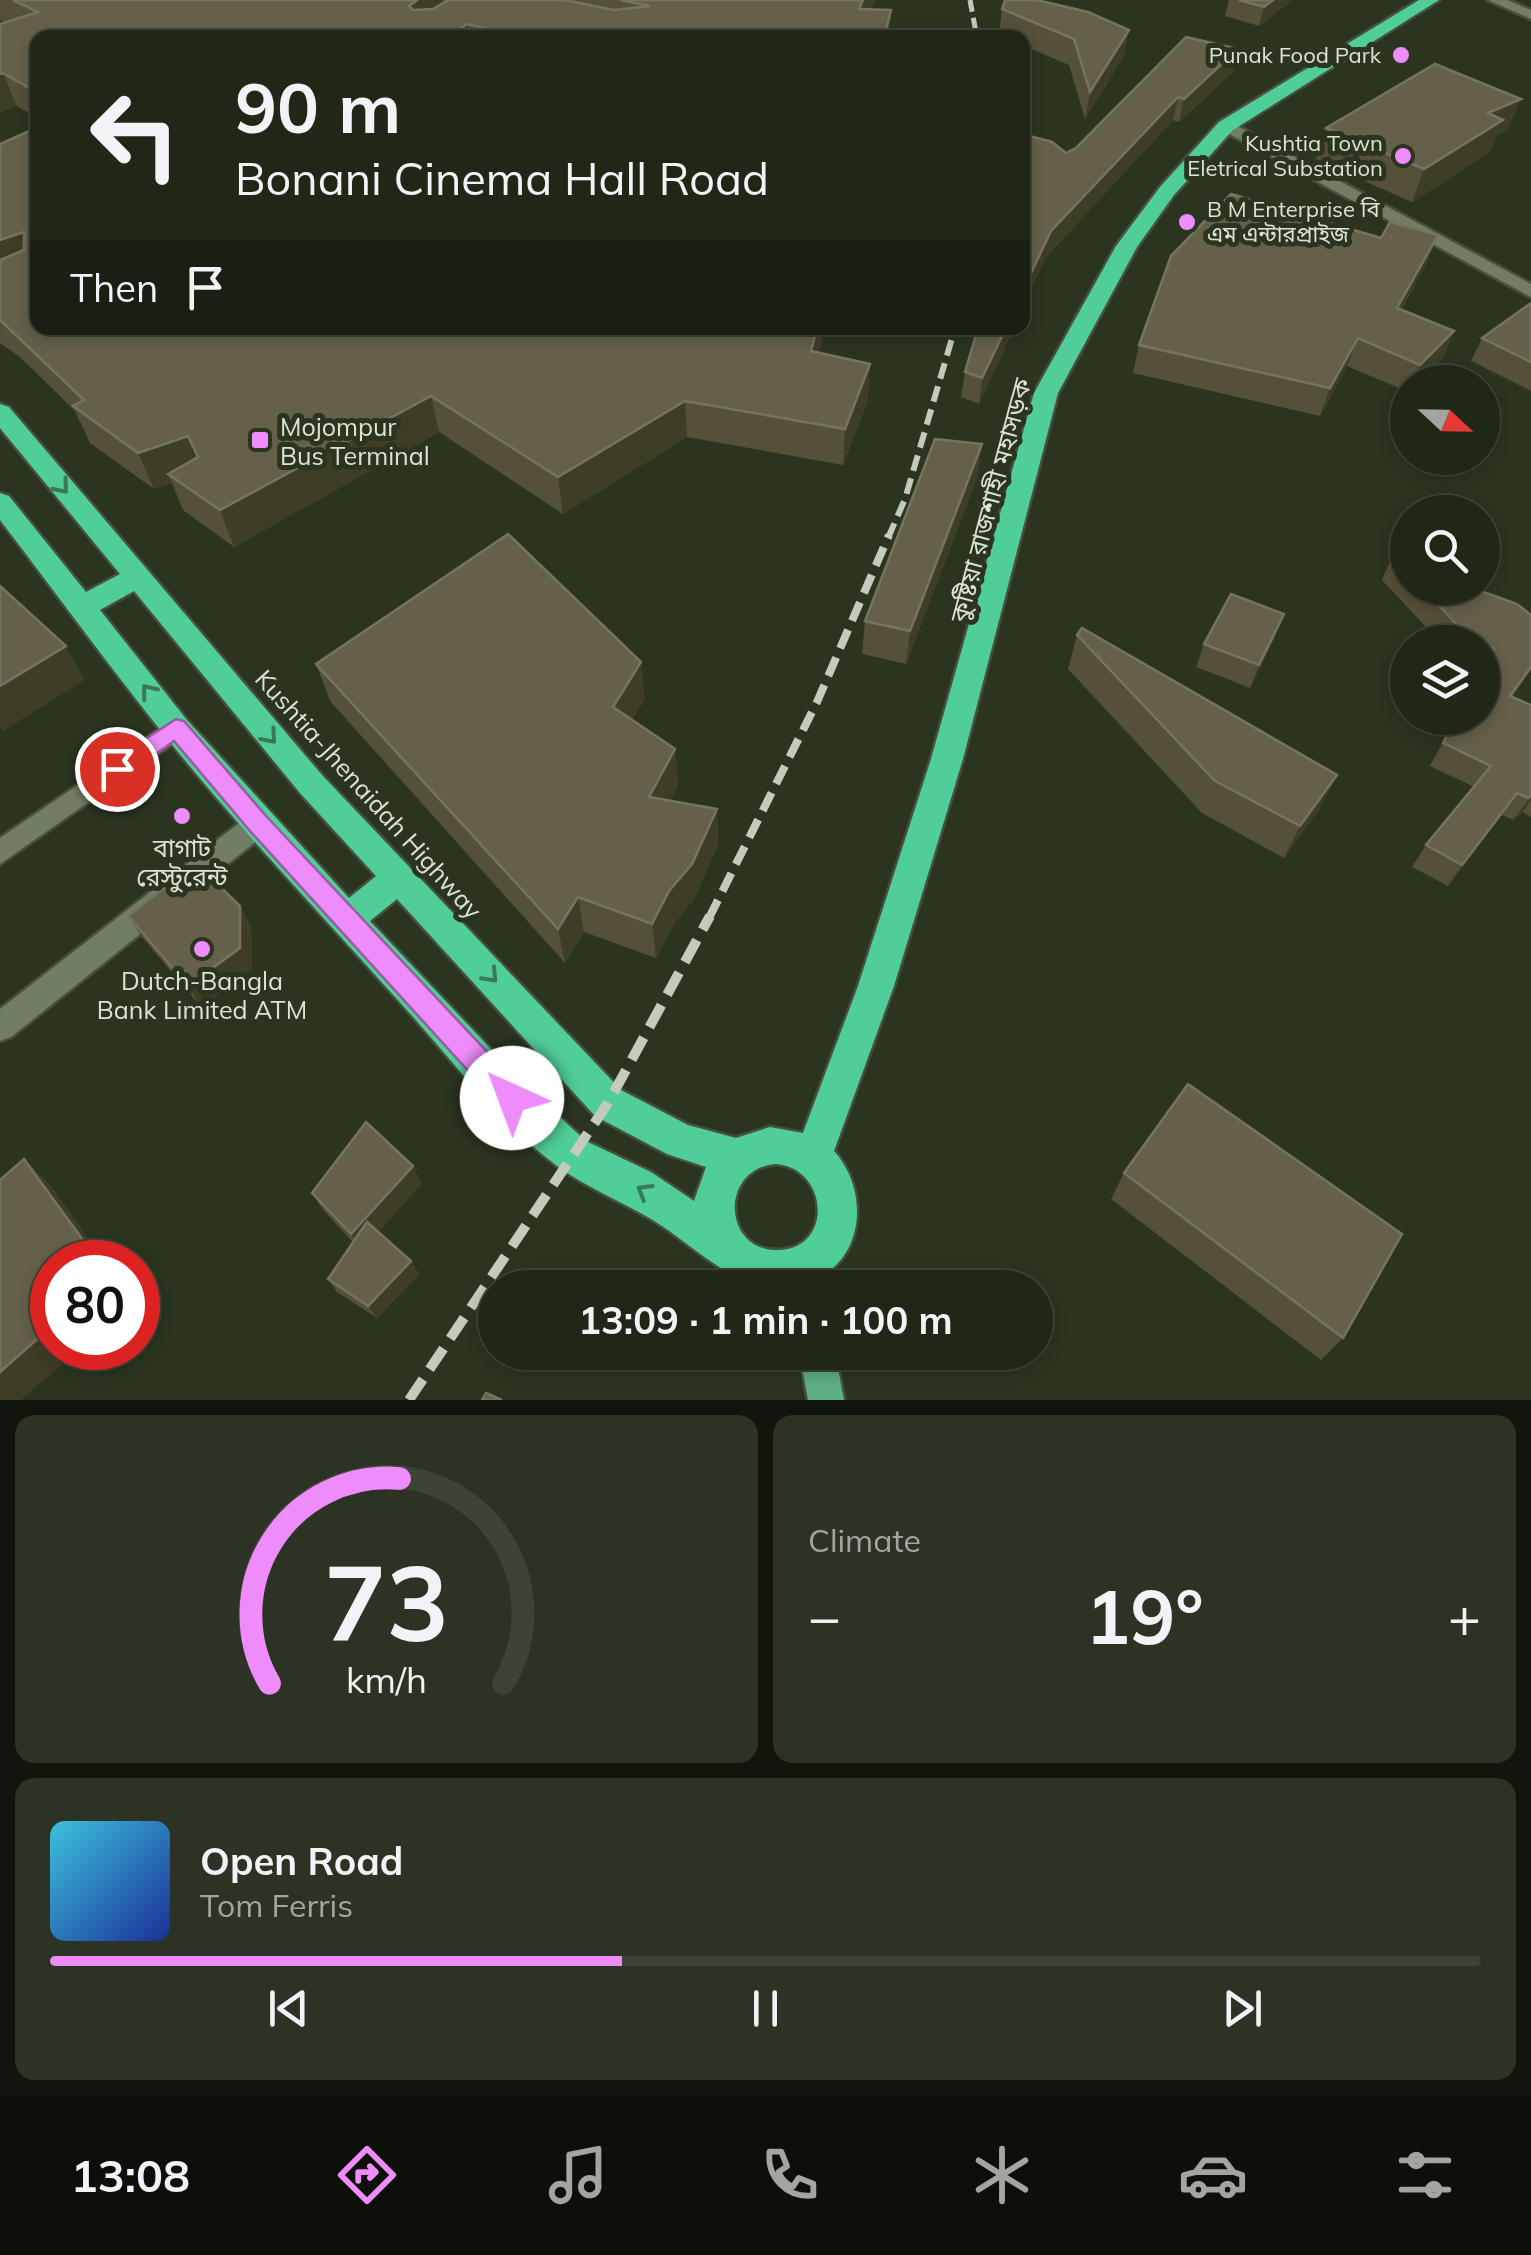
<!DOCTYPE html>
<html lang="en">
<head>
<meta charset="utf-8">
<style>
	:root { --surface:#202717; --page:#2d3324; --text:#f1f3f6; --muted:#a2a5a1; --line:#3d4436; --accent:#ed8cfa }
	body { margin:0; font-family:Mulish,"Noto Sans Bengali",sans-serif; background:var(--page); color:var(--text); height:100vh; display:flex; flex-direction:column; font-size:38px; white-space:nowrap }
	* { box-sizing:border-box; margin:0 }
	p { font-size:32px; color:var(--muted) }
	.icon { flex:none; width:55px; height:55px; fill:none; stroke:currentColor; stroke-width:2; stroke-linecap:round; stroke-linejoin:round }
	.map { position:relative; height:1400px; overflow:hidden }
	.drawer { display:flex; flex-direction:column; gap:15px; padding:15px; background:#12150d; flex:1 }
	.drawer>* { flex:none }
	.hud { position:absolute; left:30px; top:30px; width:1000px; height:305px; border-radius:20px; box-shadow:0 5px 15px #0003,0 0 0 2px var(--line); background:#202717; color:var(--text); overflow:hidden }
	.needle { width:65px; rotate:112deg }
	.tools { position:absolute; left:1390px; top:365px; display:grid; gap:20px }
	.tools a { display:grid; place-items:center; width:110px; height:110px; border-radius:50%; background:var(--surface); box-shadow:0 5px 15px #0003,0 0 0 2px var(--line); font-size:50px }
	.speed { position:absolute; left:30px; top:1240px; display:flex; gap:20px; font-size:50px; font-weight:700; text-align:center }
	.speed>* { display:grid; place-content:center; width:130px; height:130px; border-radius:50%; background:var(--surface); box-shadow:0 5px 15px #0003,0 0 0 2px var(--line); line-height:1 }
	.speed .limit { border:15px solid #d22; background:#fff; color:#111 }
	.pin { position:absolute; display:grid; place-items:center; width:85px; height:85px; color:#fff; margin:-42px; border:5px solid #fff; border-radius:50%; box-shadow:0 2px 10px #0007 }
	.me { position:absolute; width:110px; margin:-55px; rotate:317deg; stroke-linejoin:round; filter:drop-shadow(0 0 8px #0008) }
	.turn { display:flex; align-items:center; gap:35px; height:210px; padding:0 40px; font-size:45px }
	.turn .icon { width:130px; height:130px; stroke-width:2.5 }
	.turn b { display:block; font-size:70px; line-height:85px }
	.then { display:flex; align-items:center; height:95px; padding:0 40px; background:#0003; gap:20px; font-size:38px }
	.big { font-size:75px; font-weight:700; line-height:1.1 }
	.drawer .card { flex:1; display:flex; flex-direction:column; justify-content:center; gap:15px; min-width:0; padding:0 35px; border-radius:20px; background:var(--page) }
	.drawer .dial { align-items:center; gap:0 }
	.dial svg { height:260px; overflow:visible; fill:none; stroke:var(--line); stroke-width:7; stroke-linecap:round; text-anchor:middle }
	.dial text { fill:var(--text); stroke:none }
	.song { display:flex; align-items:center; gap:30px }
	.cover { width:120px; height:120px; border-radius:15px; background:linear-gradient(135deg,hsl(190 70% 55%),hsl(230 70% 35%)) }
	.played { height:10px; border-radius:5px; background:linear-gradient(90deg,var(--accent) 40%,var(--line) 40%) }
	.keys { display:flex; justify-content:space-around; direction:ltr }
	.heat { display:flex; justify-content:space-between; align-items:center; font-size:55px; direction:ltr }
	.drawer .tiles { flex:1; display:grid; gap:15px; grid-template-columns:1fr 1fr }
	.card:last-child { grid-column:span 2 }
	.trip { position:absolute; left:478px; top:1270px; width:575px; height:100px; border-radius:50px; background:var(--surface); box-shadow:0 5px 15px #0003,0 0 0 2px var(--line); font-weight:700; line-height:100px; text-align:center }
	.tab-bar { display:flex; height:160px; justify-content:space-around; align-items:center; background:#0d1009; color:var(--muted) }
	.tab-bar .icon { width:70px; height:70px }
	.tab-bar .active { color:var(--accent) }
	.tab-bar b { font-size:45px; color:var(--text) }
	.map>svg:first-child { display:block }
</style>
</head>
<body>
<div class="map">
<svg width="1531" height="1400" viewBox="0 0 1531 1400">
	<rect width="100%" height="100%" fill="#2a341f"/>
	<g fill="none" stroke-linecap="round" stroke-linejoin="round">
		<defs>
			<g id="minor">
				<path d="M1488,0h19l24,10v9z"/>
				<path d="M1220,123h12l299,161v13l-311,-168z"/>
				<path d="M176,718l9,3 4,7 -4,7 -185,129v-26z"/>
				<path d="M258,813l10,3 3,8 -3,8 -257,205 -11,4v-32l248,-193z"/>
			</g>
			<path id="major" d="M799,1352h36l9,48h-36z"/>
			<path id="highway" d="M1419,0h20l-206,130 -59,65 -37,52 -79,146 -95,366 -69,227 -60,165c32,35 33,98 -12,125 -62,37 -111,-17 -160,-50 -33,-22 -74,-37 -105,-60 -61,-45 -110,-113 -162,-169 -77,-86 -157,-170 -230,-261 -56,-70 -110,-144 -165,-216v-27l9,3 77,96 34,-18 -120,-146v-24l9,3 313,368 299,315 67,35 48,13 34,-11 33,6 55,-147 73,-227 103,-366 82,-147 44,-59 59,-65zM134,591l166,202 76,83 -27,22 -162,-178 -87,-110zM397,899l198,217 72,38 39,13 -12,34 -43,-29 -65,-31 -61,-56 -155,-164zM776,1164c52,4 58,83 4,86 -58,3 -61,-82 -4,-86z"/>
		</defs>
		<!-- minor casing -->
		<use href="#minor" stroke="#474f3d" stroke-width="5"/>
		<!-- major casing -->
		<use href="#major" stroke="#474f3d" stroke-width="5"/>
		<!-- highway casing -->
		<use href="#highway" stroke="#474f3d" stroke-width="5"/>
		<!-- minor -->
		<use href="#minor" fill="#717d64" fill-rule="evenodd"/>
		<!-- major -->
		<use href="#major" fill="#5dae84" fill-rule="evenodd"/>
		<!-- highway -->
		<use href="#highway" fill="#50ce99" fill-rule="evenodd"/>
		<!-- rail-far3 -->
		<path stroke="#c4cbbd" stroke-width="5" stroke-dasharray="12 6" stroke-linecap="butt" d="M970,0l7,38"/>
		<!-- rail-far2 -->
		<path stroke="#c4cbbd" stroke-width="6" stroke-dasharray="16 8" stroke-linecap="butt" d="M888,538l17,-39 50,-171"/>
		<!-- rail-far1 -->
		<path stroke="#c4cbbd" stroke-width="8" stroke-dasharray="20 10" stroke-linecap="butt" d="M709,918l108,-216 72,-167"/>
		<!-- rail -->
		<path stroke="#c4cbbd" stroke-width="10" stroke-dasharray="25 12" stroke-linecap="butt" d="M409,1400l199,-297 102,-187"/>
	</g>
	<!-- wall -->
	<g fill="#555039">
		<path d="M0,0h876l-5,9 20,1 -2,28h-851v80l-21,-12 -17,6v-88l5,-2 -5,-2z"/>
		<path d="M1229,0h63l-33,26 -34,-10z"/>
		<path d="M1002,9l122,47 -39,63 -16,-54 -47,-20v-7h-16l-7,-4z"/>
		<path d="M1238,49l-5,23 -54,50 -6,-2 -126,136 19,-103z"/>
		<path d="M1521,99l-14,31 -10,5 -7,17 -78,50 -96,-42 10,-32z"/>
		<path d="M0,144l38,184 784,12 -4,13 50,47 -25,65 -156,-28 -124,77 -124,-82 -205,115 -51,-37 -11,-27 -18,6 -64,-46 -15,-32 -55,-54 -20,-14z"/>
		<path d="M1438,235l-11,27 -26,48 53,21 -12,28 -24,23h-10v10l-61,-26 -27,50 -187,-43 6,-28 242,-107z"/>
		<path d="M1531,303v88l-60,-30 11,-23z"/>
		<path d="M1014,328l-35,76 -18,-7 4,-25z"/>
		<path d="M982,444l-5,34 -71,186 -44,-10 3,-33z"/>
		<path d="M1392,557l16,6v25h65l58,27v54l-19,28 19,8v112l-8,-5 -10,8 -11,-5 -54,71 -36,-19 14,-22 48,-58 -44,-21 26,-48h26v-76h-42l-58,-62z"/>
		<path d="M1077,635l243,173 -36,50 -82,-45 -134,-144z"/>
		<path d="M1275,637l-25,51 -54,-21 8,-23z"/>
		<path d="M316,664l329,35 -13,21 43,29 3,36 -8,16 47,8 1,36 -24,54 -21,26 -17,33 -72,-26 -19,31 -235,-262z"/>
		<path d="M240,906l11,21 1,42 -51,38 -59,-70 -14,-21z"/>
		<path d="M413,1166l8,18 -43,48 33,29 8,13 -42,44 -40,-26 -9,-13 25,-37 -30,-32 -11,-17z"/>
		<path d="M1124,1173l219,165 -22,22 -210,-161z"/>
	</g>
	<!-- shaded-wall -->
	<g fill="#3e3e27">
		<path d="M417,0h38l-40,38 -6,-32z"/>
		<path d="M863,0h13l-17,38v-29z"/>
		<path d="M1273,0h19l-33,26 5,-19z"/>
		<path d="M891,10l-2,28h-5z"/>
		<path d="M467,24l2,14h-21z"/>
		<path d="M1129,30l-5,26 -39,63 5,-27z"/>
		<path d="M1238,49l-5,23 -54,50 5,-23z"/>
		<path d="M3,73l14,33 -17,6v-38z"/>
		<path d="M1178,97l-5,23 -126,136 -25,53v-17l29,-61z"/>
		<path d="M1521,99l-14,31 -10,5 -7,17 -78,50 12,-33 64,-56z"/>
		<path d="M24,232l14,29 -38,20v-41z"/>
		<path d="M1438,235l-11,27 -41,73 11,-27z"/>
		<path d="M817,328h5v12l-12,47 1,-36z"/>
		<path d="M1006,328h8l-35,76 3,-26z"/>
		<path d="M1454,331l-12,28 -24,23h-6l8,-17z"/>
		<path d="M1358,338l-11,28 -27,50 10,-28z"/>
		<path d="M870,364l-2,36 -25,65 2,-36z"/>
		<path d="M431,396l8,36 -205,115 -14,-37z"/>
		<path d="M685,401l2,36 -124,77 -5,-37z"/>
		<path d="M188,436l15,36 -35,2 4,9 -18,6 -16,-36z"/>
		<path d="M982,444l-5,34 -71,186 4,-33z"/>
		<path d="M1284,614l-9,23 -25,51 9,-23z"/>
		<path d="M66,646l19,34 -82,51 -3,-4v-41z"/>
		<path d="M641,662l4,37 -28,45 -4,-37z"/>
		<path d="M675,749l3,36 -25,48 -4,-36z"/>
		<path d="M1337,775l-17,33 -36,50 16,-32z"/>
		<path d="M1517,793l-15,22 -54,71 14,-21z"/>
		<path d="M1531,796v4l-8,12 -10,8z"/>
		<path d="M717,809l1,36 -24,54 -21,26 -17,33 -4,-34z"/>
		<path d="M578,897l6,35 -19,31 -7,-34z"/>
		<path d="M240,906l11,21 1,42 -51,38 -13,-21z"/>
		<path d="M24,1159l27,27 55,76h-7z"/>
		<path d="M413,1166l8,18 -59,67 -11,-17z"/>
		<path d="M411,1261l8,13 -42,44 -9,-12z"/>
		<path d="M52,1326v22h29l-60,52h-21v-28z"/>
	</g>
	<!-- building -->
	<g fill="#64604a" stroke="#76745f" stroke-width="2.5">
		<path d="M13,0h404l-8,6 4,4 20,-1 15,-9h117l49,10 36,-4 -29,-6h242l-4,9 32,1 -7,28h-359l-58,-14 -19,14h-410v55l-35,-20 -3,1v-50l38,-12z"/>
		<path d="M1005,0h32l51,12 41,18 -39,62 -16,-53 -72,-30z"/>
		<path d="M1239,0h34l-9,7z"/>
		<path d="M1186,37l52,12 -54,50 -6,-2 -127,134 -29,61v-158l30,8 14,11 10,-5z"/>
		<path d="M1435,64l86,35 -33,14 15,7 -79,49 -98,-41z"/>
		<path d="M38,127v201h779l-6,23 59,13 -25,65 -160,-28 -127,76 -127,-81 -211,114 -52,-36 30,-17 -10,-21 -50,17 -65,-47 11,-6 -84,-80v-60l24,-10v-18l-24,8v-96z"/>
		<path d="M1231,194l150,44 9,-16 48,13 -41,73 57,23 -34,34 -62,-27 -28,50 -191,-43 32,-89z"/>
		<path d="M1531,303v59l-49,-24z"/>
		<path d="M978,328h28l-24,50 -17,-6z"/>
		<path d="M935,439l47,5 -72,187 -45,-10z"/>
		<path d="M508,534l133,128 -28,45 62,42 -26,48 68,12 -25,55 -23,27 -17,33 -74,-27 -20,32 -242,-265z"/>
		<path d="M1392,557l16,6v10z"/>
		<path d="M0,586l66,60 -66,40z"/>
		<path d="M1422,588h51l44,16 14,11v52l-21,29 21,9v91l-3,2 -11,-5 -55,72 -36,-20 65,-79 -48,-23 14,-25h25v-48l12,-22 -27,-13z"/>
		<path d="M1231,594l53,20 -25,51 -55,-21z"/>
		<path d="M1082,628l255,147 -37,51 -85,-45 -138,-146z"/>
		<path d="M196,863l44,43v42l-52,38 -60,-70z"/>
		<path d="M1188,1084l214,150 -59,104 -219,-165z"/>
		<path d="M366,1122l47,44 -62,68 -39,-41z"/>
		<path d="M24,1159l75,103h-47v64l-52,46v-192z"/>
		<path d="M367,1222l44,39 -43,45 -40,-27z"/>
		<path d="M486,1393l16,7h-20z"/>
	</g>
	<!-- one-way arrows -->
	<defs><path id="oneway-chevron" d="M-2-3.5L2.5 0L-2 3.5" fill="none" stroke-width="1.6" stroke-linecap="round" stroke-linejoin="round" transform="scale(2.5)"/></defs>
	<g stroke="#3b7956">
		<use href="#oneway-chevron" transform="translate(62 487) rotate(50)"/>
		<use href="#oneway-chevron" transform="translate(148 691) rotate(-128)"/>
		<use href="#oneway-chevron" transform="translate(270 737) rotate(49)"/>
		<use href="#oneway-chevron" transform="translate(491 976) rotate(47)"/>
		<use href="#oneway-chevron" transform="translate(644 1191) rotate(-149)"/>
	</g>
	<!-- route -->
	<path fill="#ed8cfa" stroke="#9a5ba2" stroke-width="2.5" d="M176,719l8,2 83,96 255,272 4,9 -4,10 -10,4 -10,-4 -252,-277 -76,-90 -48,35h-17v-13z"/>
	<!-- markers -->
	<g fill="#ed8cfa" stroke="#2a341f" stroke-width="4">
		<circle cx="1401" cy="55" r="10"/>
		<circle cx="1403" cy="156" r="10"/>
		<circle cx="1187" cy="222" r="10"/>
		<rect x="250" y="430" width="20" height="20" rx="5"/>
		<circle cx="182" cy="816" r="10"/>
		<circle cx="202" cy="949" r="10"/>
	</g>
	<g text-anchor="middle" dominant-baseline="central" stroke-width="10" stroke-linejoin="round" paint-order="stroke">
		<!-- far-poi labels -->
		<g font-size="22" fill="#dce2d5" stroke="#2a341f" text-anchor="end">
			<text x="1381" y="55">Punak Food Park</text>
			<text x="1383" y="143">Kushtia Town<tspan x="1383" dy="25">Eletrical Substation</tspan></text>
			<text x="1207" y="209" text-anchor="start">B M Enterprise বি<tspan x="1207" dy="25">এম এন্টারপ্রাইজ</tspan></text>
		</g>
		<!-- poi labels -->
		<g font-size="25" fill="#dce2d5" stroke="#2a341f">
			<text x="280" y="426" text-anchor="start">Mojompur<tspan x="280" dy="29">Bus Terminal</tspan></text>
			<text x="182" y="847">বাগাট<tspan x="182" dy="29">রেস্টুরেন্ট</tspan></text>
			<text x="202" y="980">Dutch-Bangla<tspan x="202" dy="29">Bank Limited ATM</tspan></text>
		</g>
		<!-- street labels -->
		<g font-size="25" fill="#dce2d5" stroke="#2a341f">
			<text transform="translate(990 500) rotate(-75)">কুষ্টিয়া রাজশাহী মহাসড়ক</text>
			<text transform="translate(369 794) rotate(48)">Kushtia-Jhenaidah Highway</text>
		</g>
	</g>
</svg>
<div class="tools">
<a><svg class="needle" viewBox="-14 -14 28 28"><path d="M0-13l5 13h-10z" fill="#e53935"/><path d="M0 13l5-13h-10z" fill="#a2a5a1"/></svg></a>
<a><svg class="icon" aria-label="search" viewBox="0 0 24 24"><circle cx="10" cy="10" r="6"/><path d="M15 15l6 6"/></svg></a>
<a><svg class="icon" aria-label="layers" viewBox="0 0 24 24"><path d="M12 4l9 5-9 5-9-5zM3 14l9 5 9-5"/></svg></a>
</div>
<div class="speed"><div class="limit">80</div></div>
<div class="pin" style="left:117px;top:769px;background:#d93025"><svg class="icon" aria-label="arrive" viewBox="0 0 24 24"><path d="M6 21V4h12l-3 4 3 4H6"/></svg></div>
<svg class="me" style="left:512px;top:1098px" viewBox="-20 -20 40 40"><circle r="19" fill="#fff"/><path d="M0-13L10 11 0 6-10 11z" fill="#ed8cfa"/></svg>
<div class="trip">13:09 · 1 min · 100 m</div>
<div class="hud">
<div class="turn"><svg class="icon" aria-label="left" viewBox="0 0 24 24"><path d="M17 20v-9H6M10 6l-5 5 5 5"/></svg><div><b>90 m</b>Bonani Cinema Hall Road</div></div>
<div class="then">Then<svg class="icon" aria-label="arrive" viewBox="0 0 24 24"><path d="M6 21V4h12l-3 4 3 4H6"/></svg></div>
</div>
</div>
<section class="drawer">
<div class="tiles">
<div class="card dial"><svg viewBox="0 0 100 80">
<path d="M14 69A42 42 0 1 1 86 69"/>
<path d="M14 69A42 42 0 0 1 54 6" stroke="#ed8cfa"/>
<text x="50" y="56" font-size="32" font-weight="700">73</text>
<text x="50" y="72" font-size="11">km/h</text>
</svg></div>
<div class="card"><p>Climate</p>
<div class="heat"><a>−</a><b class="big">19°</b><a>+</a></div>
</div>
<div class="card">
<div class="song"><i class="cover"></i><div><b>Open Road</b><p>Tom Ferris</p></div></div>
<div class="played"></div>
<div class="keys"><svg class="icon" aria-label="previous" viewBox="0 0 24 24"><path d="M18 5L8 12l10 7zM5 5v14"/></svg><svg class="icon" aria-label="pause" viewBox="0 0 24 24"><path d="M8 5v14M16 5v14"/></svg><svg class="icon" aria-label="next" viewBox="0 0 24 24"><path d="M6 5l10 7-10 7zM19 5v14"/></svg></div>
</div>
</div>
</section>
<nav class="tab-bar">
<b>13:08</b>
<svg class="icon active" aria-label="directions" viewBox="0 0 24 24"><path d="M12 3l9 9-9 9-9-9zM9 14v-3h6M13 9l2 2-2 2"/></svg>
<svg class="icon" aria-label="music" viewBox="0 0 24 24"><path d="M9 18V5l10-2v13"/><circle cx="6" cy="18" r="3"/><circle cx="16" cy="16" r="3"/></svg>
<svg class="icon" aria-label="phone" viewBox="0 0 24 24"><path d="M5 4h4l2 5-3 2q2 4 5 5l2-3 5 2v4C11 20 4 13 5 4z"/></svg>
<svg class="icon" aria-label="climate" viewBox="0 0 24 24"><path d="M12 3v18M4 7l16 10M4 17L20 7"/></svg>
<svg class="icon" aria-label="car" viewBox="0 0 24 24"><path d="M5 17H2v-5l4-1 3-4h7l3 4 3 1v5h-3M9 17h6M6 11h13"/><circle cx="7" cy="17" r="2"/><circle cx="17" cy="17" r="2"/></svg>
<svg class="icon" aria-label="filters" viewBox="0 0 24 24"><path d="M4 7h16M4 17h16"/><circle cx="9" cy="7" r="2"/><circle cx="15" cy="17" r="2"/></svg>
</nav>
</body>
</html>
